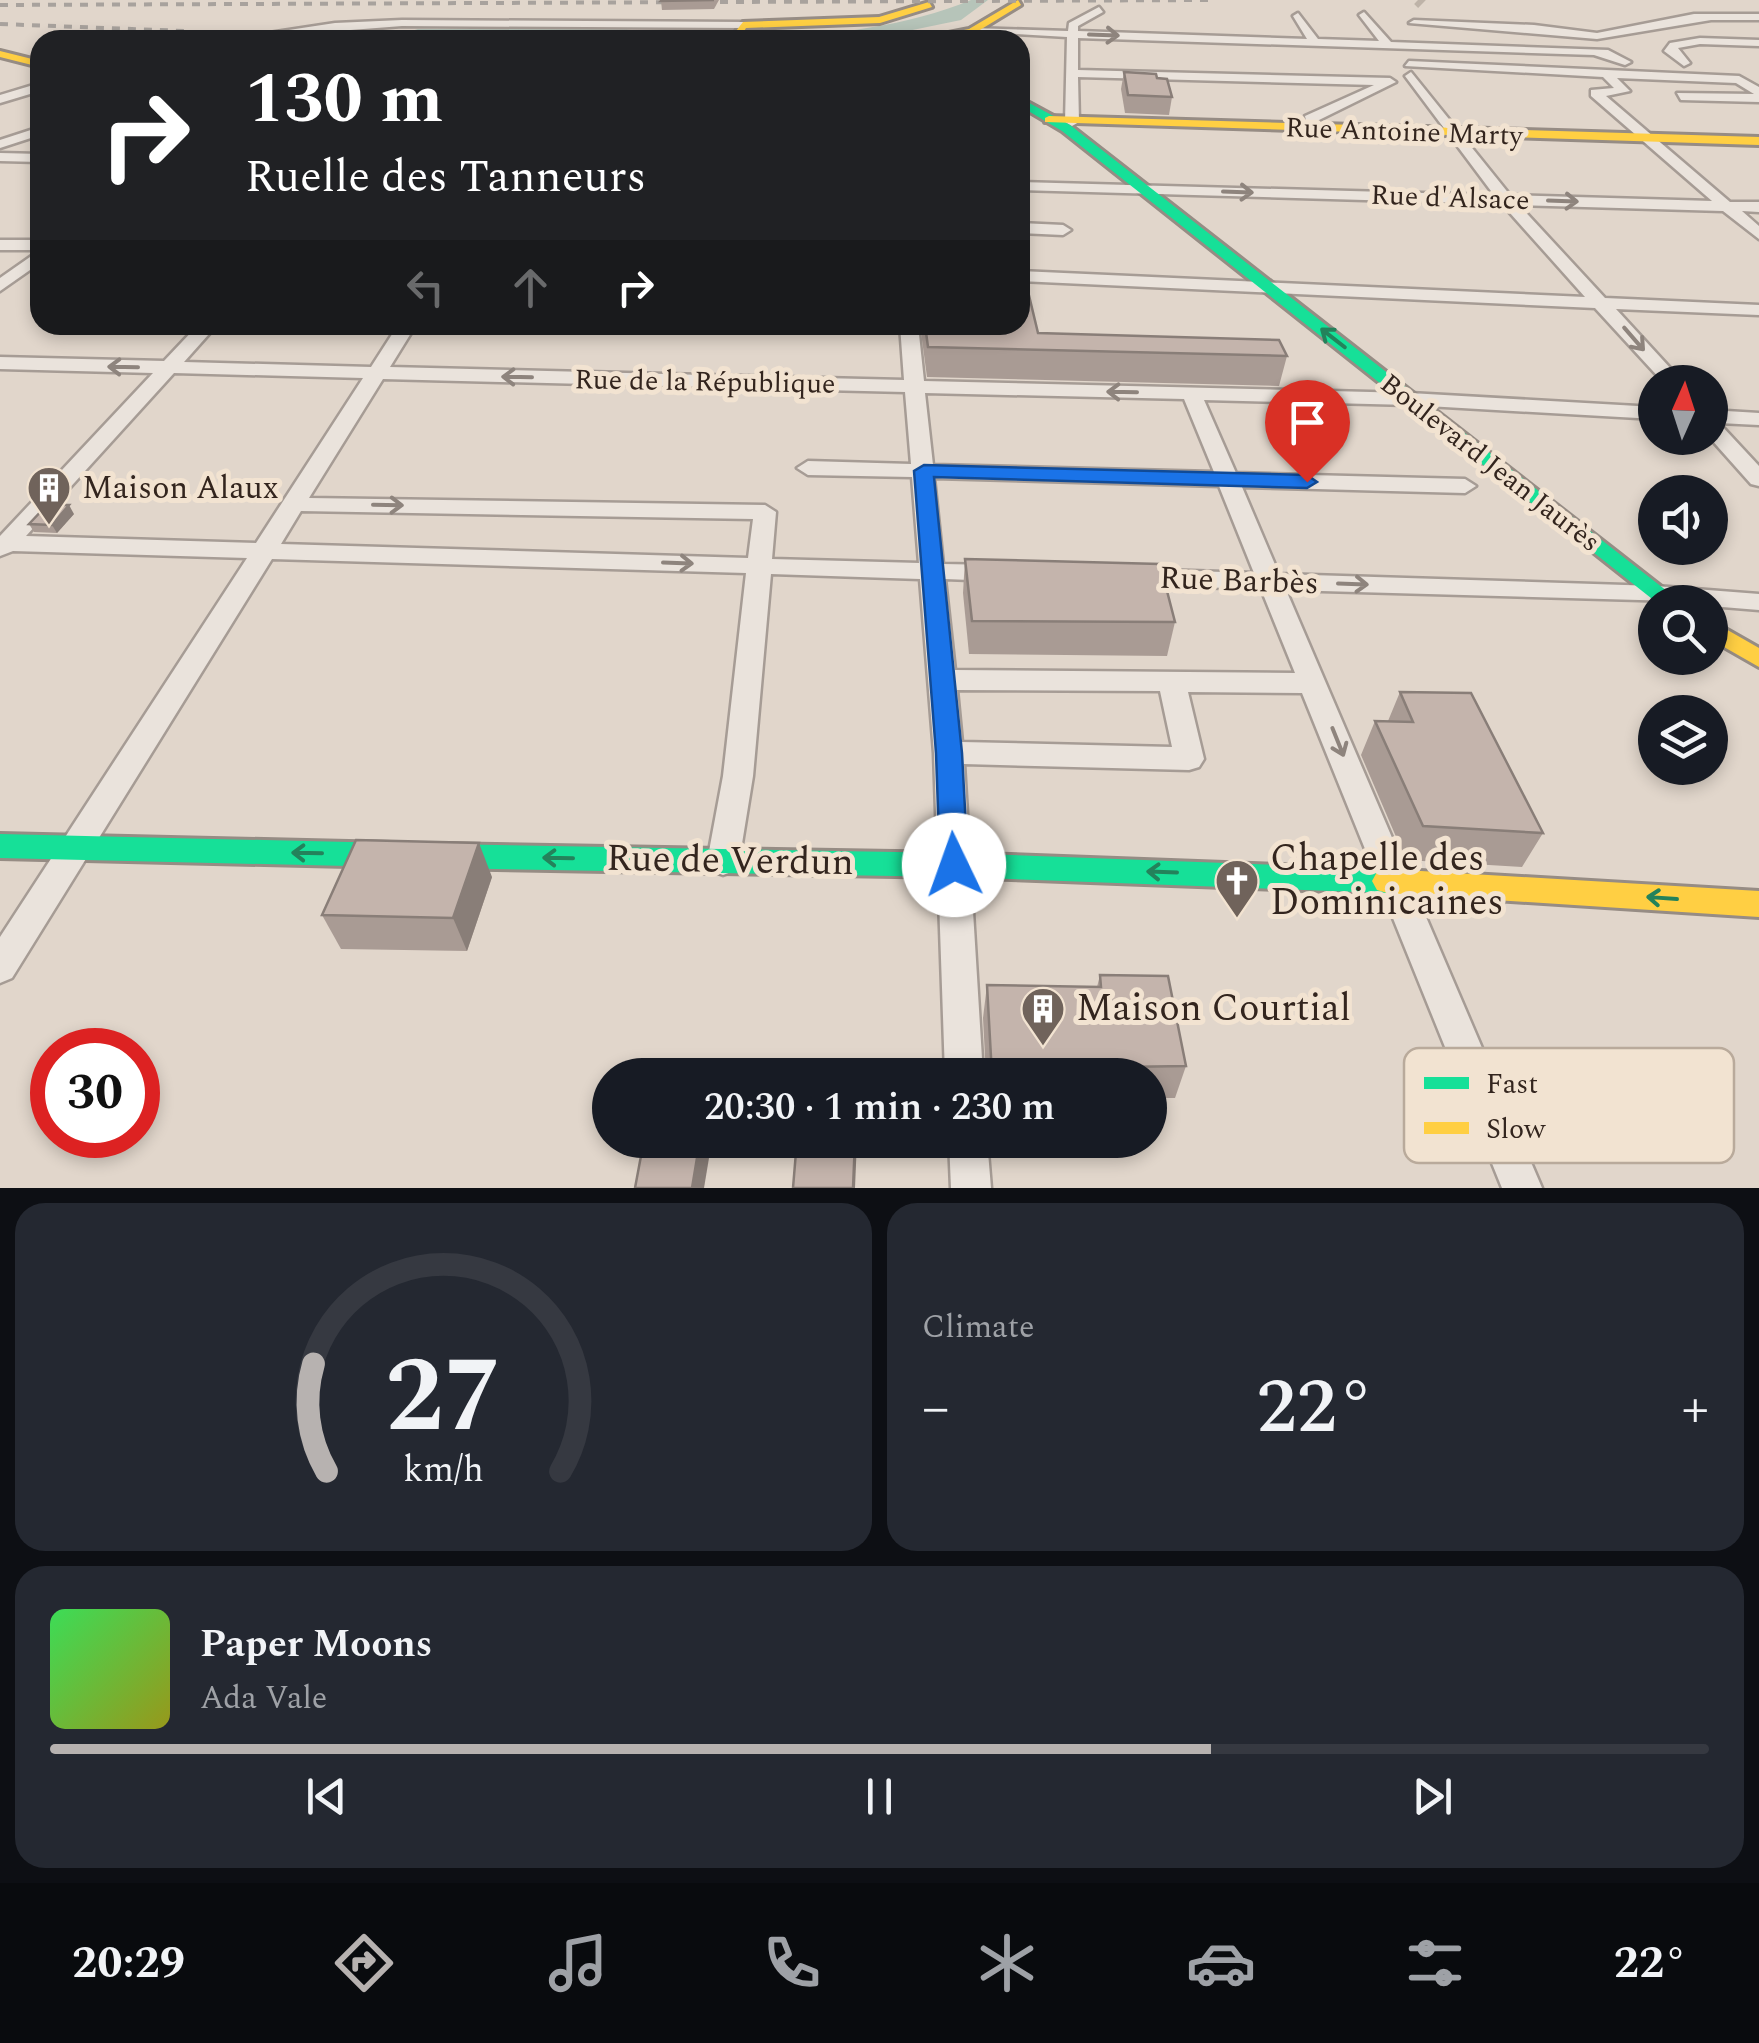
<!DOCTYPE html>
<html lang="en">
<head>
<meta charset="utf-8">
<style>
	:root { --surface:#171b24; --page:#242831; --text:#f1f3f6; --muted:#9ea1a6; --line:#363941; --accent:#b7b2b0 }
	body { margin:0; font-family:Spectral,serif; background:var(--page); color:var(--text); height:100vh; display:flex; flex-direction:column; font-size:38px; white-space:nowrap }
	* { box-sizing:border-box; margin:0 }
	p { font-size:32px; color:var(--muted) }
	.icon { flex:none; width:55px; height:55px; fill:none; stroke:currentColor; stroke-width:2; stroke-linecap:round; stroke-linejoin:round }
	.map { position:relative; height:1188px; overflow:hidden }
	.details { display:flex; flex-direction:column; gap:15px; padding:15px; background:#0d0f14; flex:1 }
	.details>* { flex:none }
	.banner { position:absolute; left:30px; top:30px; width:1000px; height:305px; border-radius:30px; box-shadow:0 5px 15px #0003; background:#202124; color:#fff; overflow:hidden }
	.needle { width:65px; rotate:3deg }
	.fabs { position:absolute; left:1638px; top:365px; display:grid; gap:20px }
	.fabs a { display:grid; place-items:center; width:90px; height:90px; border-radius:50%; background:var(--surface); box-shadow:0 5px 15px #0003; font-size:50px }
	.speed { position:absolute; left:30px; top:1028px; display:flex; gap:20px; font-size:50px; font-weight:700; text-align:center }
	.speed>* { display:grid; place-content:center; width:130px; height:130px; border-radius:50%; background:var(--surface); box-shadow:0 5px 15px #0003; line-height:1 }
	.speed .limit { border:15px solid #d22; background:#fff; color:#111 }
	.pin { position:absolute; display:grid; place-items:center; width:85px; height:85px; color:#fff; margin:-102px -42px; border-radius:50% 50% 50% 0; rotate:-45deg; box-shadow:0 0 10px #0007 }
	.pin .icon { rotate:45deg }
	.me { position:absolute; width:110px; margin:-55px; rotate:357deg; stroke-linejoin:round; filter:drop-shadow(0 0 8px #0008) }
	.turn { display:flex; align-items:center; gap:35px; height:210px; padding:0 50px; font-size:45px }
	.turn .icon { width:130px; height:130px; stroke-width:2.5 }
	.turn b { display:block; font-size:70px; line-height:85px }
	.lanes { display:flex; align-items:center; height:95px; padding:0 50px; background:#0003; justify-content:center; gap:50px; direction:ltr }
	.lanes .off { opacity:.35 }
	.big { font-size:75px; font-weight:600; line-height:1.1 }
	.details .widget { flex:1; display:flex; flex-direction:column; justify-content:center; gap:15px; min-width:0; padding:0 35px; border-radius:30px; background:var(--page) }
	.details .dial { align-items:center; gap:0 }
	.dial svg { height:260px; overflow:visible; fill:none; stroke:var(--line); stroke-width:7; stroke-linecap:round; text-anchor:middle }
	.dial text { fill:var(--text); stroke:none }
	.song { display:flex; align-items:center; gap:30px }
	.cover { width:120px; height:120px; border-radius:15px; background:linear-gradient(135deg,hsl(130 70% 55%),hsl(60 70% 35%)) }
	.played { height:10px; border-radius:5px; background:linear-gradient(90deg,var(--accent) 70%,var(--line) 70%) }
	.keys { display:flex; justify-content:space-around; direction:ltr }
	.heat { display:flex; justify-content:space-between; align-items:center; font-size:55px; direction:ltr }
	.details .tiles { flex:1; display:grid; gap:15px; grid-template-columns:1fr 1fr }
	.widget:last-child { grid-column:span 2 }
	.trip { position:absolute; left:592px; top:1058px; width:575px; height:100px; border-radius:50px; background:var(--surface); box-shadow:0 5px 15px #0003; font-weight:600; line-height:100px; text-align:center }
	.menu { display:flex; height:160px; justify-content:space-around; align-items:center; background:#090b0e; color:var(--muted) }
	.menu .icon { width:70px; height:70px }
	.menu .selected { color:var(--accent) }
	.menu b { font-size:45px; color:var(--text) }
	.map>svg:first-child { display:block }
</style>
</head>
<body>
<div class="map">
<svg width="1759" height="1188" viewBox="0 0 1759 1188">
	<rect width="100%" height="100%" fill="#e1d6cb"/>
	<!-- water -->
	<path fill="#b6c4b9" d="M971,0h17l-27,20 -97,20h-570l101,-4 23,-7 204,-1 14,3 7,7c106,1 229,3 328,-38z"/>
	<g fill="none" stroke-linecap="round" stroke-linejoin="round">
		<!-- street-tunnel -->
		<path stroke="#beb3a8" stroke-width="11" stroke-dasharray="11 5" stroke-linecap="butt" d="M1418,0l4,4"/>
		<defs>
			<g id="street">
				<path d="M1099,7l4,5 -25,14v5l229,8 -14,-23 5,-3 20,26 61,2 -20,-26 5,-3 27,30 217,8 23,12 -6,3 -31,-10 -516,-17v32l312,8 6,4 -79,39 5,8 -7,4 -7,-4 -3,-13 69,-31 -296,-8 1,45 -7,4 -7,-4 2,-85 -100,-6 5,-3 96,3 1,-8z"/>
				<path d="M1694,14h65v6h-48l-114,19 -188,-16 5,-3 120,5 63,8z"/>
				<path d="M402,20l341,2 5,3 -5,3 -341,-2 -179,14 112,-17z"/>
				<path d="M1700,38l59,2v6l-59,-2 -22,4 12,15 -6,3 -20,-15 6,-8z"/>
				<path d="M1409,61l330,15 20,11v15l-78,-2 -4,-7 77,1 -18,-11 -119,-5 13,13 -24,5 124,106h29v10l-17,-1 17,15v13l-36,-28 -204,-6 86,93 154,7v10l-143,-6 67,73h-20l-68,-74 -575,-27v-10l565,26 -83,-93 -482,-14v-8l474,13 -89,-119 6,-4 99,123 202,6 -121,-105v-6l23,-2 -11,-11 -198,-11z"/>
				<path d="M40,83v8l-40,12v-8z"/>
				<path d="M40,127v8l-40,13v-8z"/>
				<path d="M0,153l40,1v8l-40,-1z"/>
				<path d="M1020,223l43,2 8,5 -8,5 -43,-2z"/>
				<rect x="0" y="240" width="40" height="10"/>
				<path d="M40,250v13l-40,28v-13z"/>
				<path d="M198,325h19l-33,37 187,5 27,-42h18l-26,42 514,13 -4,-55h18l6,56 486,12 245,14v12l-245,-14 -206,-5 32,73 229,6 11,7 -11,7 -223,-6 37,87 377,12 103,8v16l-49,-4v-4l-424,-12 256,598h-40l-200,-495 -114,-1 16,67 -5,8 -10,3 -225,-6 19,311h-38l-11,-322 -14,-174 -149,-5 -18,202 -14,86 -5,9 -11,4 -11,-4 -5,-9 16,-86 23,-203 -474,-14 -260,419 -12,5v-46l247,-379 -234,-7 -13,5v-20l153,-163 -153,-4v-12l164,4zM174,373l189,5 -107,165 -230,-7zM383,379l522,13 6,72 -103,-3 -11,7 11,7 104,2 7,86 -147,-4 4,-47 -11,-7 -456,-7zM925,393l259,6 30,73 -281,-7zM934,478l285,8 35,87 -125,-4 -12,8 12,8 132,4 34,84 -340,-3 -10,-91 50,2 12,-8 -12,-8 -52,-1zM301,511l452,8 -5,39 -467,-14zM957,690l203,1 12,56 -210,-5z"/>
				<path d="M1710,410l49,3v12l-40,-2 40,43v20l-8,-2 -41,-46z"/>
				<path d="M949,1140h38l4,48h-40z"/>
			</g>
			<g id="fast">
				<path d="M1020,98l50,27 611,477h-25l-594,-471 -42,-25z"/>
				<path d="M0,834l391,9 10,4 4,8 -4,8 -10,4 -391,-9z"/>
				<path d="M440,844l514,9 433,16 10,3 5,9 -5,9 -10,3 -433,-16 -514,-9 -10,-4 -4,-8 4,-8z"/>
			</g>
			<g id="slow">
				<path d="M1018,0l3,5 -46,28 -62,7 56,-11z"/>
				<path d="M929,2l3,5 -52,16 -134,5 -7,12h-10l14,-18 136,-5z"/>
				<path d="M0,51l40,10v6l-40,-10z"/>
				<path d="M1049,116l710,21v8l-714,-23v-4z"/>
				<path d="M1710,620l49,28v19l-49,-28z"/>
				<path d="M1387,869l372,22v26l-372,-24 -10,-3 -5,-9 5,-9z"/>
			</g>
		</defs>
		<!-- street casing -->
		<use href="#street" stroke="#a69c95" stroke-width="5"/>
		<!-- fast casing -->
		<use href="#fast" stroke="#968c84" stroke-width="6"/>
		<!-- slow casing -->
		<use href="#slow" stroke="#968c84" stroke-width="6"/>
		<!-- street -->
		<use href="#street" fill="#eae3dc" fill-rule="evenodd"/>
		<!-- fast -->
		<use href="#fast" fill="#16e098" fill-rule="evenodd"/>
		<!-- slow -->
		<use href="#slow" fill="#ffcf43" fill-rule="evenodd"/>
		<!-- rail -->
		<g stroke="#a8a29d" stroke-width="4" stroke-dasharray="8 8" stroke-linecap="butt">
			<path d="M0,5l1211,-5"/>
			<path d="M0,24l185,7"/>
		</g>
	</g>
	<!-- wall -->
	<g fill="#a99b94">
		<path d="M719,0l-5,9 -52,1 -1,-9z"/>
		<path d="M1124,72l33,6 15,19 -3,18 -44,-2 -4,-24z"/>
		<path d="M920,325h100l18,8 249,23 -8,30 -352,-9z"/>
		<path d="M74,514l-17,19 -23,-1 -5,-8z"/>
		<path d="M965,559l210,63 -8,34 -198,-2 -6,-61z"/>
		<path d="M1400,692l143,141 -21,34 -116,-7 -45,-105 14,-34h13z"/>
		<path d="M492,877l-25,74 -126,-2 -19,-34z"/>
		<path d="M1100,975l86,91 -11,32h-25v-23h-164l-3,-57 4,-33 110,2z"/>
	</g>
	<!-- shaded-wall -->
	<g fill="#897e78">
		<path d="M69,505l5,9 -17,19 -5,-8z"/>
		<path d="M479,843l13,34 -25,74 -14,-33z"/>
		<path d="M700,1140h12l-8,48h-12z"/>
		<path d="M855,1140h2l-2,48h-2z"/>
	</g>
	<!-- building -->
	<g fill="#c4b4ac" stroke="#897e78" stroke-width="2.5">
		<path d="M662,0h52l-53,1z"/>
		<path d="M1124,72l32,2 1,4 10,1 5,18 -44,-2z"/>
		<path d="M1020,258l18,75 241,7 8,16 -359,-9 -3,-22h95z"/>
		<path d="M47,505h22l-17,20 -23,-1z"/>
		<path d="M965,559l195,5 15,58 -203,-1z"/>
		<path d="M1400,692l71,1 72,140 -120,-7 -48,-105 38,1z"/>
		<path d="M356,840l123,3 -26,75 -131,-3z"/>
		<path d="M1100,975l68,1 18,90 -65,1 1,8h-130l-5,-90 114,2z"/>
		<path d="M644,1140h56l-8,48h-57z"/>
		<path d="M797,1140h58l-2,48h-60z"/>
	</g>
	<!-- one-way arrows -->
	<defs><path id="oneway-shaft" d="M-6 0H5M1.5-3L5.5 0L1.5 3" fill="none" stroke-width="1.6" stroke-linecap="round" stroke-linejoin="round" transform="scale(2.5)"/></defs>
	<g stroke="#8e847d">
		<use href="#oneway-shaft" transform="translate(1104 35) rotate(2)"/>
		<use href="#oneway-shaft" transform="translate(1238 192) rotate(2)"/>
		<use href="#oneway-shaft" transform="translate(1563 201) rotate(2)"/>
		<use href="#oneway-shaft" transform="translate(1634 339) rotate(49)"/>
		<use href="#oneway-shaft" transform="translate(123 367) rotate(-179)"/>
		<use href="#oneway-shaft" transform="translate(517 377) rotate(-179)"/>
		<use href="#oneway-shaft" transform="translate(1122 392) rotate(-179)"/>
		<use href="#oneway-shaft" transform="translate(388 505) rotate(1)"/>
		<use href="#oneway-shaft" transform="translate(678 563) rotate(2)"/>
		<use href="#oneway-shaft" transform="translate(1353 584) rotate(2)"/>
		<use href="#oneway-shaft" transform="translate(1338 742) rotate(68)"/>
	</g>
	<g stroke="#24825b">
		<use href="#oneway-shaft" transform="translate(1333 338) rotate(-142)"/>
		<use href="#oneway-shaft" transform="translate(307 853) rotate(-179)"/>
		<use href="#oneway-shaft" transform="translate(558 858) rotate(-179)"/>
		<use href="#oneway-shaft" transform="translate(1162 872) rotate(-178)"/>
		<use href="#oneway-shaft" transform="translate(1662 898) rotate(-176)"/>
	</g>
	<!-- route -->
	<path fill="#1a73e8" stroke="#114b97" stroke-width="2.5" d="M924,465l383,10 10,7 -10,6 -373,-11 28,276 6,112 -4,8 -10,4 -10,-4 -4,-8 -4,-112 -22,-282z"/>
	<!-- icons -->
	<defs>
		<symbol id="building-pin" viewBox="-11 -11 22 30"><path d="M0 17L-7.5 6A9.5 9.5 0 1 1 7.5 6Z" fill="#70635b" stroke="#f2e3d1"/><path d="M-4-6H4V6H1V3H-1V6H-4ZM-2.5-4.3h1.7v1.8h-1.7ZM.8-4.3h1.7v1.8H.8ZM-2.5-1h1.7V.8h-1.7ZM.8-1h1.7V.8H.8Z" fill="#fff"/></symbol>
		<symbol id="church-pin" viewBox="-11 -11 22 30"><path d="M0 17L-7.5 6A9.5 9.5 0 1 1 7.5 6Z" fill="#70635b" stroke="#f2e3d1"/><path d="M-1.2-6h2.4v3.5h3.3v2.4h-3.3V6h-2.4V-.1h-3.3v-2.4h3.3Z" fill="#fff"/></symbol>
	</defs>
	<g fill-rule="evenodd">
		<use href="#building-pin" x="24" y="463" width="50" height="68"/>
		<use href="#church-pin" x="1212" y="856" width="50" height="68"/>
		<use href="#building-pin" x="1018" y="984" width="50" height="68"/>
	</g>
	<g text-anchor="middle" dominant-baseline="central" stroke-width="10" stroke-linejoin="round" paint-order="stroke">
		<!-- far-street labels -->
		<g font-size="28" fill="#33251e" stroke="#f2e3d1">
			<text transform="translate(1404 132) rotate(2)">Rue Antoine Marty</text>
			<text transform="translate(1450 198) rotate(2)">Rue d'Alsace</text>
			<text transform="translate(705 382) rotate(1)">Rue de la République</text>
			<text transform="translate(1490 463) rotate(38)">Boulevard Jean Jaurès</text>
		</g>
		<!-- poi labels -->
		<g font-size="32" fill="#33251e" stroke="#f2e3d1" text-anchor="start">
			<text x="82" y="488">Maison Alaux</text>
		</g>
		<!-- street labels -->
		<g font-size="32" fill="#33251e" stroke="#f2e3d1">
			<text transform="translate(1239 581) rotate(2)">Rue Barbès</text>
		</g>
		<!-- near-poi labels -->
		<g font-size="38" fill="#33251e" stroke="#f2e3d1" text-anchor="start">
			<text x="1270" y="859">Chapelle des<tspan x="1270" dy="44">Dominicaines</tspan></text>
			<text x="1076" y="1009">Maison Courtial</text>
		</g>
		<!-- near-street labels -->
		<g font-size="38" fill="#33251e" stroke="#f2e3d1">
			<text transform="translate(730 861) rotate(1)">Rue de Verdun</text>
		</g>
	</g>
	<!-- legend -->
	<rect x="1404" y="1048" width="330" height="115" rx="15" fill="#f2e3d1" stroke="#b9aa9b" stroke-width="2.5"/>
	<rect x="1424" y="1077" width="45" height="12" fill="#16e098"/>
	<rect x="1424" y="1122" width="45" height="12" fill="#ffcf43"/>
	<g font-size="28" fill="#33251e">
		<text x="1486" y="1093">Fast</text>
		<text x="1486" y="1138">Slow</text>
	</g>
</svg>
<div class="fabs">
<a><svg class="needle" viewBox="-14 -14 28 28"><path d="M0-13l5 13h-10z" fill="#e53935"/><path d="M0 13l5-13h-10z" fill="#9ea1a6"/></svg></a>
<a><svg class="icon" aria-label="sound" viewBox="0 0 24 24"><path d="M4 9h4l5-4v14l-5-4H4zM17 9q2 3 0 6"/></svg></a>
<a><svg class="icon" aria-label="search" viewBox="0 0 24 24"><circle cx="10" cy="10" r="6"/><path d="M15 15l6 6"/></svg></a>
<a><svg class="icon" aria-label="layers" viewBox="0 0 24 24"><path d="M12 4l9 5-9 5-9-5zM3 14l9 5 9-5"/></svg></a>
</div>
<div class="speed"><div class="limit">30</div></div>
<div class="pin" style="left:1307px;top:482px;background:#d93025"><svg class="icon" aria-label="arrive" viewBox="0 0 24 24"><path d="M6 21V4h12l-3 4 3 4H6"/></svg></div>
<svg class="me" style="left:954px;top:865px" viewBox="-20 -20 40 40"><circle r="19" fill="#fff"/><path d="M0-13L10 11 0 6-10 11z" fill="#1a73e8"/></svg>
<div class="trip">20:30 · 1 min · 230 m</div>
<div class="banner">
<div class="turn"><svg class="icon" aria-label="right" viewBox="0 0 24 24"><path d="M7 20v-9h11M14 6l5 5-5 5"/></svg><div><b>130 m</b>Ruelle des Tanneurs</div></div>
<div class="lanes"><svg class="icon off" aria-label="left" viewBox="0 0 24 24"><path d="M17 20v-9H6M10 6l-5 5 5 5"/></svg><svg class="icon off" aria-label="ahead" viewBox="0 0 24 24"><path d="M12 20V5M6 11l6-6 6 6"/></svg><svg class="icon" aria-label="right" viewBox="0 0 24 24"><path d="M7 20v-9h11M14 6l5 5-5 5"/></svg></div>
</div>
</div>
<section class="details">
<div class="tiles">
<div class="widget dial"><svg viewBox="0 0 100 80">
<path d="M14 69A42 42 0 1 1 86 69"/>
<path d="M14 69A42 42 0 0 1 10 36" stroke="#b7b2b0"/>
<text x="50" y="56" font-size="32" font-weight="700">27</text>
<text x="50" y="72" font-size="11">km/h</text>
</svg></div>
<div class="widget"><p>Climate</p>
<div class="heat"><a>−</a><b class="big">22°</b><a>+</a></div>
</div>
<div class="widget">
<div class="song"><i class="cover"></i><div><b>Paper Moons</b><p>Ada Vale</p></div></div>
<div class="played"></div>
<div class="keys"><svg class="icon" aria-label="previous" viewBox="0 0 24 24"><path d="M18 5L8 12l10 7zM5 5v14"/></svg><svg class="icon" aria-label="pause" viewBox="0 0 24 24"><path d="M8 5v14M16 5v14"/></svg><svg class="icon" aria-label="next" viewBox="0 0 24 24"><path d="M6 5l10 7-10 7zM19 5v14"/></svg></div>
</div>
</div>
</section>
<nav class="menu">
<b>20:29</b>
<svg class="icon selected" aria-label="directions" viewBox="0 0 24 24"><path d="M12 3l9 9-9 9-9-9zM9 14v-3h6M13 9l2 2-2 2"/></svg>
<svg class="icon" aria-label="music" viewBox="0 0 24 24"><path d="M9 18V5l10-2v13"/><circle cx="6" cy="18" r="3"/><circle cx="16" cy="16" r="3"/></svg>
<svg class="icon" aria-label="phone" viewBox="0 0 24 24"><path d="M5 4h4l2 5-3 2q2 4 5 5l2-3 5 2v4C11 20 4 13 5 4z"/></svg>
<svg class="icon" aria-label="climate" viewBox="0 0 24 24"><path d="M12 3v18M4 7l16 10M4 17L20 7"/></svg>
<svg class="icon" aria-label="car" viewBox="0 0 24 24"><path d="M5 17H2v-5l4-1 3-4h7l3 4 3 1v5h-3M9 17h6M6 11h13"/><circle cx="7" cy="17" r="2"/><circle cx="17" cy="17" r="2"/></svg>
<svg class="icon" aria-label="filters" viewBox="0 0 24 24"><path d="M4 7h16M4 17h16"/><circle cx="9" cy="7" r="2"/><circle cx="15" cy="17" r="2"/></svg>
<b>22°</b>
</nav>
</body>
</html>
